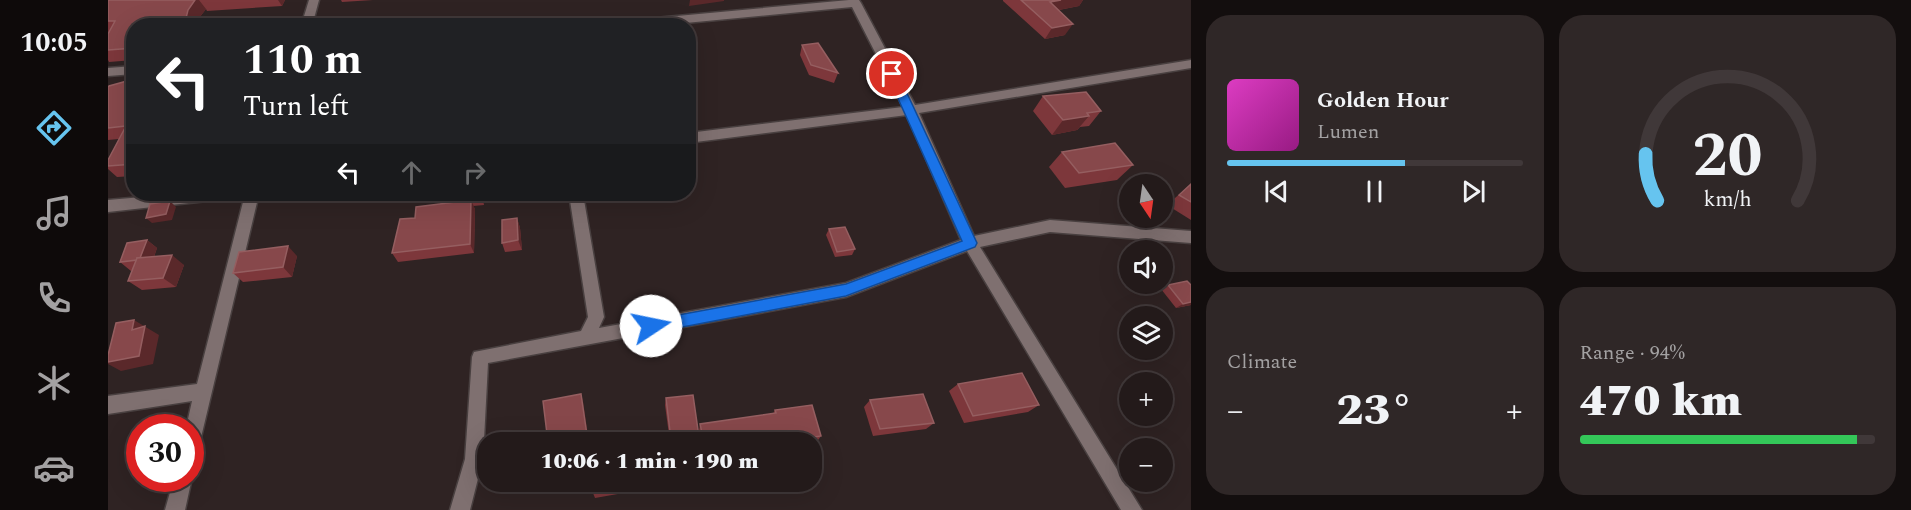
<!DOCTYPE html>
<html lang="en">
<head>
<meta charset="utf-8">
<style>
	:root { --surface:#231a1a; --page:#2f2727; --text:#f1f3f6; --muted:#a3a1a2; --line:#403839; --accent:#66c4ef }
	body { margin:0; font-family:Spectral,serif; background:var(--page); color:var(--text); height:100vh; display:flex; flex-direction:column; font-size:22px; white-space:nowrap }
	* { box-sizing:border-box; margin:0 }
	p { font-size:20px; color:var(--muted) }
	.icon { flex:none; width:33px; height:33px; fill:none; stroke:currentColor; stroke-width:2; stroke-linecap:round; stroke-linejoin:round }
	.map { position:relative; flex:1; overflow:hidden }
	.drawer { display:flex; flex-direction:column; gap:15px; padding:15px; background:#130e0e; width:720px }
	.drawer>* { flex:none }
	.banner { position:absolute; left:18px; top:18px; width:570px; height:183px; border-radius:24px; box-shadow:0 6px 24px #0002,0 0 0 2px var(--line); background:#202124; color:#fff; overflow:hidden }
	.needle { width:39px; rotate:167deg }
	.controls { position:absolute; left:1011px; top:174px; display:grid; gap:12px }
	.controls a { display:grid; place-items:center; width:54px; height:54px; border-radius:50%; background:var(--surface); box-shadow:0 6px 24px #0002,0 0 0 2px var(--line); font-size:30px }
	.speed { position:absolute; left:18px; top:414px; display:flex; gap:12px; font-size:30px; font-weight:700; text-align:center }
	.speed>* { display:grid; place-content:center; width:78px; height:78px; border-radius:50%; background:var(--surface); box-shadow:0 6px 24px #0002,0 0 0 2px var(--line); line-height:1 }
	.speed .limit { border:9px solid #d22; background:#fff; color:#111 }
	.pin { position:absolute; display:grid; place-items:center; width:51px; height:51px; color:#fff; margin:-26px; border:3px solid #fff; border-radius:50%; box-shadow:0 2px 6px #0007 }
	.me { position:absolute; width:66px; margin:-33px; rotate:79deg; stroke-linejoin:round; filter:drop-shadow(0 0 4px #0008) }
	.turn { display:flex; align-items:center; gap:21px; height:126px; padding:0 18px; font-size:27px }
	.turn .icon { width:78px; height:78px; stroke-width:2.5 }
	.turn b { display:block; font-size:42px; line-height:51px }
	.lanes { display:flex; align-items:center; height:57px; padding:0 18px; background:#0003; justify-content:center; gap:30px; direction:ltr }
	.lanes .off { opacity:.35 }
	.big { font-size:45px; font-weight:800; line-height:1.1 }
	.drawer .card { flex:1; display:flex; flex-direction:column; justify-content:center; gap:9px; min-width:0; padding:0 21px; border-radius:24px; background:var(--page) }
	.drawer .dial { align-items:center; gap:0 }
	.dial svg { height:156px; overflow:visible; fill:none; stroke:var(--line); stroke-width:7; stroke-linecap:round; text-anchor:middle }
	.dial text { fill:var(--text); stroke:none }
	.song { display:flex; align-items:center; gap:18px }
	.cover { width:72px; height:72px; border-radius:9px; background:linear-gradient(135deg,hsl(310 70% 55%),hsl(310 70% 35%)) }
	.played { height:6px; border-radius:3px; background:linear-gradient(90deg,var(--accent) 60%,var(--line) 60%) }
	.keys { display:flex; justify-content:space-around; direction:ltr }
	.heat { display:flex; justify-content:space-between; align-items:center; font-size:33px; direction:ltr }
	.charge { height:9px; border-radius:4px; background:linear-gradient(90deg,#34c759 94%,var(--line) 0) }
	.drawer .tiles { flex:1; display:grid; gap:15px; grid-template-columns:repeat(2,1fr) }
	.trip { position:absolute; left:369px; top:432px; width:345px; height:60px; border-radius:24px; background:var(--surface); box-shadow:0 6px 24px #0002,0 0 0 2px var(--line); font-weight:800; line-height:60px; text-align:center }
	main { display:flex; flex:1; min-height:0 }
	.tabs { display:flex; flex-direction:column; width:108px; justify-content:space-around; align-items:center; background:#0e0a0a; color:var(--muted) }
	.tabs .icon { width:42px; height:42px }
	.tabs .active { color:var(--accent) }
	.tabs b { font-size:27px; color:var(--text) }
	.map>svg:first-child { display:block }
</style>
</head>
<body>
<main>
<nav class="tabs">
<b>10:05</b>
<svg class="icon active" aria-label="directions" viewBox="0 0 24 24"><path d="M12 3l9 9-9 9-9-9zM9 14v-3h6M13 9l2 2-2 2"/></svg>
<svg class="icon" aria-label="music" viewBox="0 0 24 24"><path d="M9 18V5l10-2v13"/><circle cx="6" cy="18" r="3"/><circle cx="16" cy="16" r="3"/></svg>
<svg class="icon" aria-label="phone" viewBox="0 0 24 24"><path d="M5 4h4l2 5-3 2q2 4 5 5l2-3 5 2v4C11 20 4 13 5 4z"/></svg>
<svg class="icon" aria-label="climate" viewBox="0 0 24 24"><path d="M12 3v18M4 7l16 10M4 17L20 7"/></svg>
<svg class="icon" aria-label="car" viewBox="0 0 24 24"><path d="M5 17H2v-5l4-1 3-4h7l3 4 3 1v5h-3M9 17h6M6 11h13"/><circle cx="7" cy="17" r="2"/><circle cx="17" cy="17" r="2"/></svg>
</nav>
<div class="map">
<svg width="1083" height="510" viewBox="0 0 1083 510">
	<rect width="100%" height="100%" fill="#2f2323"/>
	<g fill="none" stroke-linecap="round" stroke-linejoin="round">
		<defs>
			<g id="minor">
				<path d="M201,0h10l-7,26h-11z"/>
				<path d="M741,0h10l2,3 54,102 276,-45v8l-272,45 55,123 76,-16 141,11v12l-141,-11 -70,15 162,263h-21l-154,-259 -121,46 -358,66 -5,96 -13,51h-20l15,-51 7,-102 2,-5 107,-21 7,-14 -19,-123h14l21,123 -5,11 247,-45 115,-43 -54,-125 -219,28v-10l215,-26 -51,-100 -198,19h-47l5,-4z"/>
				<path d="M26,66v8l-26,2v-8z"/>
				<path d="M68,194h56l-7,5 -117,13v-12z"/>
				<path d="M137,194h14l-60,252 -3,6 -6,3v-27h-4l6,-27 -84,13v-18l89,-12z"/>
				<path d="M82,474l2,4 -7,32h-20l9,-32h16z"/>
			</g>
		</defs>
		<!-- minor casing -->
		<use href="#minor" stroke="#494040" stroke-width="3"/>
		<!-- minor -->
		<use href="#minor" fill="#7f7070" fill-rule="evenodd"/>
	</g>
	<!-- wall -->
	<g fill="#7d373b">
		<path d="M0,0h177l-3,6 -75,5 -1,-2 -10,13v4h-62v34l-25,2 -1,-2z"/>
		<path d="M233,0h32l-31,2z"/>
		<path d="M895,0h80l-4,6 -20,4 6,25 -20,4 -42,-38z"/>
		<path d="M694,45l36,28 -4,10 -25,-8 -9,-20z"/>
		<path d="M26,79v97l-17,1 -9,-8v-9l11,-21 -11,1v-53z"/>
		<path d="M935,96l58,15 -12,15 -9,1 -3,3 -25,5 -19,-24z"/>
		<path d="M954,152l71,13 -16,15 -52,8 -16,-21z"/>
		<path d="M1083,184v36l-24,-15z"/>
		<path d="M376,194v11l-11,1 2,3 -1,44 -76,9 -6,-9 73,-52z"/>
		<path d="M409,218l3,10 2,22 -17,2 -3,-9z"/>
		<path d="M721,229l26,20 -3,6 -17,2 -9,-22z"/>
		<path d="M39,240l10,8 -3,9 30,8 -8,22 -34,3 -14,-9 5,-11 -2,1 -11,-9z"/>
		<path d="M189,256l-5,21 -49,5 -10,-9z"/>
		<path d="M1060,285h23v20l-15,3 -15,-19z"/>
		<path d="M850,384l81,21 -11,7 -64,11 -15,-32z"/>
		<path d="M558,398l33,39 -2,5h-27l-5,-37z"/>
		<path d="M762,400l64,23 -8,6 -53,7 -9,-29z"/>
		<path d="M667,410l46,26 -5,7h-4l-111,-1 -2,-11 1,-7 73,-10z"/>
		<path d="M544,483v5l-57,10 -2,-5z"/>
	</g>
	<!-- shaded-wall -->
	<g fill="#5a282a">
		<path d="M87,0h4l7,9 -10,13v4h-12l4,-16z"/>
		<path d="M170,0h7l-3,6z"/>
		<path d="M582,0h34v1l-35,5z"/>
		<path d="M953,0h22l-4,6 -36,7 7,-11z"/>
		<path d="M965,24l-8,11 -20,4 7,-11z"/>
		<path d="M981,116l-12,14 -25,5 11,-15z"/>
		<path d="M374,194h2v11l-2,-6z"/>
		<path d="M363,200l4,9 -1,44 -4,-9z"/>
		<path d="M62,201l6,6 -4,13 -20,3 -6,-5z"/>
		<path d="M409,218l3,10 2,22 -4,-10z"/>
		<path d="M39,240l10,8 -7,20 -10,-8z"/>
		<path d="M180,246l9,10 -5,21 -9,-10z"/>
		<path d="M64,255l12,10 -8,22 -13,-9z"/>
		<path d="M1083,302v3l-15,3 7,-4z"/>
		<path d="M26,320l25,15 -6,29 -32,7 -13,-7v-2l24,-32z"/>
		<path d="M473,394l2,7 6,41h-1z"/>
	</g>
	<!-- building -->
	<g fill="#87484b" stroke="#955e60" stroke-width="1.5">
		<path d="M0,0h87l-7,10 -4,16h-50v22l-26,2v-16l7,-13h-7z"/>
		<path d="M913,0h40l-11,2 23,22 -21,4z"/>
		<path d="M710,43l20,30 -27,-8 -9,-20z"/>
		<path d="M26,79v85l-26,2v-6l18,-34 -18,2v-41l1,-1z"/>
		<path d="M978,92l15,19 -14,2 2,3 -26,4 -20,-24z"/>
		<path d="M1007,143l18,22 -54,8 -17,-21z"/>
		<path d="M1083,184v18l-12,-7z"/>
		<path d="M358,194h16v5l-17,2z"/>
		<path d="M363,200l-1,44 -78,9 8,-34 15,-1 1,-11z"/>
		<path d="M62,201l-4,13 -20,4 4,-14z"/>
		<path d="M409,218l1,22 -16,3v-23z"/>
		<path d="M737,227l10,22 -18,3 -8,-23z"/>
		<path d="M39,240l-7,18h-3v2l-17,2 7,-19z"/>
		<path d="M180,246l-5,21 -50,6 6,-21z"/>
		<path d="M64,255l-9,23 -35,3 9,-23z"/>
		<path d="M1079,281l4,4v17l-8,2 -15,-19z"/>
		<path d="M26,320l-2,10 13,-4 -6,30 -31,6v-7l8,-32z"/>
		<path d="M914,373l17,32 -66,11 -15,-32z"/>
		<path d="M473,394l7,48h-40l-5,-41z"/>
		<path d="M815,394l11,29 -54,6 -10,-29z"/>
		<path d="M585,395l6,42 -28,3 -5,-42z"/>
		<path d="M704,405l9,31 -39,6h-78l-4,-18 76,-11 -1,-3z"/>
		<path d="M484,482h59l1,1 -59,10z"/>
	</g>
	<!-- route -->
	<path fill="#1a73e8" stroke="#114b97" stroke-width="1.5" d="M784,71l6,3 79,169 -2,4 -129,49 -195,37 -5,-2 -2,-5 2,-4 5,-2 195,-36 116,-43 -75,-167z"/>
</svg>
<div class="controls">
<a><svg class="needle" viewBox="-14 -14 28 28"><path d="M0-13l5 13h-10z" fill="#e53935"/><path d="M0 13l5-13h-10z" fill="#a3a1a2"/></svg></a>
<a><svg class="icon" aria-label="sound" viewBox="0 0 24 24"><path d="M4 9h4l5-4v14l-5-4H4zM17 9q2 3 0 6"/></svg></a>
<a><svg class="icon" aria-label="layers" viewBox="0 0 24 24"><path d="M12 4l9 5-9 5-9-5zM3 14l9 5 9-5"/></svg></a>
<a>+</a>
<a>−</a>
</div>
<div class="speed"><div class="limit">30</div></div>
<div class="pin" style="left:784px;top:74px;background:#d93025"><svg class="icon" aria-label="arrive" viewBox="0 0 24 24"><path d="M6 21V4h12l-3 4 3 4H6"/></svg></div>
<svg class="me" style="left:543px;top:326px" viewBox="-20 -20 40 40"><circle r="19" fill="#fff"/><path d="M0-13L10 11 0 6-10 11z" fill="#1a73e8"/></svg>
<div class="trip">10:06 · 1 min · 190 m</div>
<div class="banner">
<div class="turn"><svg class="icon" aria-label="left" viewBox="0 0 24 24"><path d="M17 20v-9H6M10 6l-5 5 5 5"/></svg><div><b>110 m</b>Turn left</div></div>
<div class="lanes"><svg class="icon" aria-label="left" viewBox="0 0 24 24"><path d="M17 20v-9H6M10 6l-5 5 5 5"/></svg><svg class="icon off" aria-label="ahead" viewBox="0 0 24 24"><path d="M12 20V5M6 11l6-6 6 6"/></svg><svg class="icon off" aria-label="right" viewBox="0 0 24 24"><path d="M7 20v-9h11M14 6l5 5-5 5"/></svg></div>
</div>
</div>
<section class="drawer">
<div class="tiles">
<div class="card">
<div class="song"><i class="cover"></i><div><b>Golden Hour</b><p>Lumen</p></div></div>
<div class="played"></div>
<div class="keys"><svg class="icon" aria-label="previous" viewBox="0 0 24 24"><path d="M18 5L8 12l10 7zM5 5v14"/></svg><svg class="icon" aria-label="pause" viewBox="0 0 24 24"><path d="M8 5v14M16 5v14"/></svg><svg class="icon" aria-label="next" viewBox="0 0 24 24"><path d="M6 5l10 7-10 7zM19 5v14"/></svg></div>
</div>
<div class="card dial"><svg viewBox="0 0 100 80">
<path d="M14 69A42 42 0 1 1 86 69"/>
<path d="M14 69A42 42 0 0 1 8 45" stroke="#66c4ef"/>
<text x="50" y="56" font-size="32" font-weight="700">20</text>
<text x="50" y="72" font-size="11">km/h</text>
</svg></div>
<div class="card"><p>Climate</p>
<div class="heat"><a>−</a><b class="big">23°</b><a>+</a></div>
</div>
<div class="card"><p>Range · 94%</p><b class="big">470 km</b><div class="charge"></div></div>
</div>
</section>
</main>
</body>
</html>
